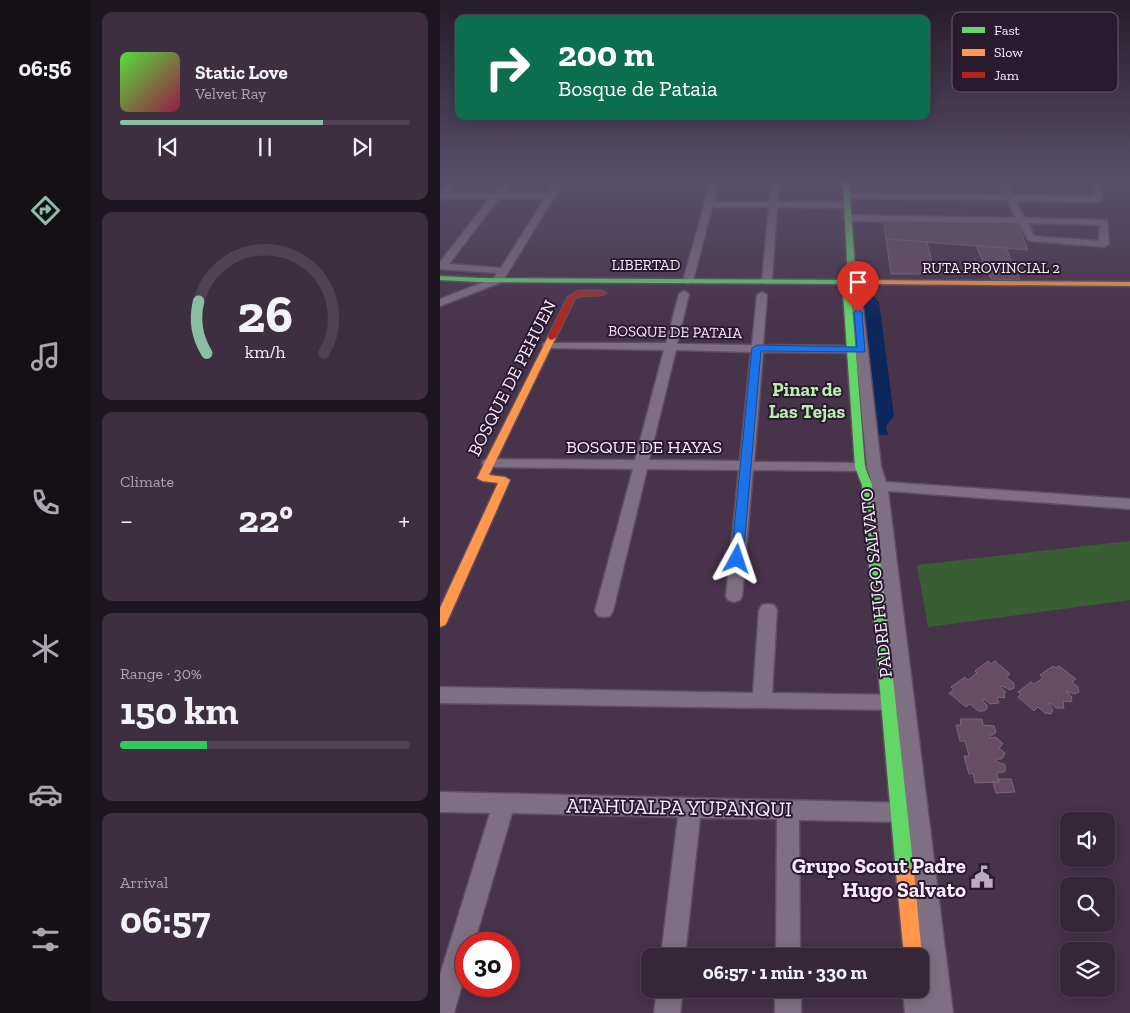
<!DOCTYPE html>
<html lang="en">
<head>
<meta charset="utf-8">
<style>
	:root { --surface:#352638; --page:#3d2e40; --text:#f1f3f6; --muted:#aaa5ae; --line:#4f4353; --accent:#8abfa5 }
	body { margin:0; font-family:"Zilla Slab",serif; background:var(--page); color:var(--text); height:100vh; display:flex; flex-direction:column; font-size:19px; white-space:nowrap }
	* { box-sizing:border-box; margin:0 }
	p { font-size:16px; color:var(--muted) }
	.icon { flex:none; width:28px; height:28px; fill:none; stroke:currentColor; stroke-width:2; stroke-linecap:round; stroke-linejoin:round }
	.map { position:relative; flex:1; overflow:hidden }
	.details { display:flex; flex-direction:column; gap:12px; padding:12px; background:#1d151f; width:350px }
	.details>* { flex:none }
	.top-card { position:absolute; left:15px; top:15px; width:475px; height:105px; border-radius:10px; box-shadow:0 2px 12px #0003,0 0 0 1px var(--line); background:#0b6e4f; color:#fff; overflow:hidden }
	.tools { position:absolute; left:620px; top:812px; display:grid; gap:10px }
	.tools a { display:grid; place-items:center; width:55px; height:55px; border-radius:10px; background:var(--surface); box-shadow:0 2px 12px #0003,0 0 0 1px var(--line); font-size:25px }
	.speed { position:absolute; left:15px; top:932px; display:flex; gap:10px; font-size:25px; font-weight:700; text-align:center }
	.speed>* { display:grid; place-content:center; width:65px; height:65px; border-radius:50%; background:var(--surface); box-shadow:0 2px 12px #0003,0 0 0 1px var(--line); line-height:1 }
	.speed .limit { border:8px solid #d22; background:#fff; color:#111 }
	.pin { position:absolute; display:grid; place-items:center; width:42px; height:42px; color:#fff; margin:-51px -21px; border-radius:50% 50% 50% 0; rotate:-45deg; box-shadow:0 0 5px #0007 }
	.pin .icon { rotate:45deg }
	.me { position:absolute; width:55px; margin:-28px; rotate:5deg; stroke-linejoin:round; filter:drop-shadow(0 0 4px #0008) }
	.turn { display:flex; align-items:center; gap:18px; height:105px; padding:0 20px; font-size:22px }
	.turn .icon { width:65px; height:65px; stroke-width:2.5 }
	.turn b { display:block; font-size:35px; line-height:42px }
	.big { font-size:38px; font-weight:700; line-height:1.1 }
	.details .widget { flex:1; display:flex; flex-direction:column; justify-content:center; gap:8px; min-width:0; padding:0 18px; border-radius:10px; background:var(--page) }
	.details .dial { align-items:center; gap:0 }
	.dial svg { height:130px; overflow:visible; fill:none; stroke:var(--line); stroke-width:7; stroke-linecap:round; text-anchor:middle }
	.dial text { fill:var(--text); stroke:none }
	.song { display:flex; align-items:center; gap:15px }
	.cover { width:60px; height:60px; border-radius:8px; background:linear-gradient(135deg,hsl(110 70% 55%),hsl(340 70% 35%)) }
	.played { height:5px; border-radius:2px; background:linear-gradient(90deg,var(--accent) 70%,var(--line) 70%) }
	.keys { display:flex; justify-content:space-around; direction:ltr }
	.heat { display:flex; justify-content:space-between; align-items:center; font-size:28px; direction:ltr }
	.charge { height:8px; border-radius:4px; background:linear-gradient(90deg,#34c759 30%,var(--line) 0) }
	.trip { position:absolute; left:201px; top:948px; width:288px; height:50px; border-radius:10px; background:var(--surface); box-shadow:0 2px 12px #0003,0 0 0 1px var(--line); font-weight:700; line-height:50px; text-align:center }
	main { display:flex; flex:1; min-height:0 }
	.tab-bar { display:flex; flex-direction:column; width:90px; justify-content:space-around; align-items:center; background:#150f16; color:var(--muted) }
	.tab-bar .icon { width:35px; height:35px }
	.tab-bar .on { color:var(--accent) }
	.tab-bar b { font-size:22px; color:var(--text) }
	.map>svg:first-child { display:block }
</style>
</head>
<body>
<main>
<nav class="tab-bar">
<b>06:56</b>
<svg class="icon on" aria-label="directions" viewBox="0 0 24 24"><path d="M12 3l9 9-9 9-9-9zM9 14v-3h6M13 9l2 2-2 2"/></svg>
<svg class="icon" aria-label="music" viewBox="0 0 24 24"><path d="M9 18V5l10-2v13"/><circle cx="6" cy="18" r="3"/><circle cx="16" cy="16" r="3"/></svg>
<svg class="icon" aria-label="phone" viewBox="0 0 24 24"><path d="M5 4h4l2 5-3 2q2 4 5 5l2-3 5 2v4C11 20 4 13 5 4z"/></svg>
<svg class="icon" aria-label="climate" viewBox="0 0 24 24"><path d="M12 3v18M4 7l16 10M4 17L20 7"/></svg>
<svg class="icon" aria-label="car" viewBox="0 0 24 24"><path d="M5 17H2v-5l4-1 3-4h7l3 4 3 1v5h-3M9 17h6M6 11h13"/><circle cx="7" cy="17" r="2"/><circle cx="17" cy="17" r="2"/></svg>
<svg class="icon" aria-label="filters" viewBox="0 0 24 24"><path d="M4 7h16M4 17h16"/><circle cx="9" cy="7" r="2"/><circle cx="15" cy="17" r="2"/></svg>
</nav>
<section class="details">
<div class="widget">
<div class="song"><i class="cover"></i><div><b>Static Love</b><p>Velvet Ray</p></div></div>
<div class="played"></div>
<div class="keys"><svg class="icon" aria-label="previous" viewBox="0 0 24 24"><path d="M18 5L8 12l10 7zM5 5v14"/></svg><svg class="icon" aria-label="pause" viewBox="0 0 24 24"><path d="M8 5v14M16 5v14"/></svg><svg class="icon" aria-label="next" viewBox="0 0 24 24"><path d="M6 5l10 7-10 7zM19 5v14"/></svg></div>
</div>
<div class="widget dial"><svg viewBox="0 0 100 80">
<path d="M14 69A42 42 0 1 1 86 69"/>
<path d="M14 69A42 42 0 0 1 9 37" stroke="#8abfa5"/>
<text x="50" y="56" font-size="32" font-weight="700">26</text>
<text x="50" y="72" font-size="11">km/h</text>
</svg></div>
<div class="widget"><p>Climate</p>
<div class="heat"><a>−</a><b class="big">22°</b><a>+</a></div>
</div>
<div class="widget"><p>Range · 30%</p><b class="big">150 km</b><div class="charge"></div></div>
<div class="widget"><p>Arrival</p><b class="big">06:57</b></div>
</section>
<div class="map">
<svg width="690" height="1013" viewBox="0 0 690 1013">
	<rect width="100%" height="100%" fill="#47334a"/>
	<!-- green -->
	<path fill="#395e34" d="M690,541v59l-202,27 -11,-62z"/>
	<!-- water -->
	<path fill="#0c275c" d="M427,292h4l8,10 15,114 -8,10 2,9h-9l-1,-3 -15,-133z"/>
	<!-- building -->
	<g fill="#664d62" stroke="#7b6879">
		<path d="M443,221l134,1 11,28 -142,-11z"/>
		<path d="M446,239l41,3 8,32h-44z"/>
		<path d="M536,246l30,2 14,32 -29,-1z"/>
		<path d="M548,661l3,3 4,-3 15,13 -4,3 8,6v5l-4,2 -8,-4 -2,1 6,5 -2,2 1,4 -8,-1 2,6 -9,1 -6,-5 -2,1 5,5v4l-3,2h-6l-8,-7 -4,3 -17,-14 5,-3 -3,-3 14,-10 3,3 9,-7 -2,-2z"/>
		<path d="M613,666l3,2 3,-2 17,13 -4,3 6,5 1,5 -5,2 -8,-3 6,6 -1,5 -8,-1 1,7h-8l-6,-5 -1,1 4,6 -2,4 -6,-1 -7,-6 -4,4 -16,-14 3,-3 -3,-2 13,-10 3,2 9,-6 -3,-3z"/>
		<path d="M520,719h22l1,6 11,1 2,6 -3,3h-3v3l6,-1 7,7 -4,4 6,5 -3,6h-6l1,3 7,2 2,4 -2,4 -7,1 2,9 -24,1 -2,-10 -4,1 -5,-18h5l-4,-15h-5l-4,-16h5z"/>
		<path d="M559,779h12l4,13 -19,1 -3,-11h6z"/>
	</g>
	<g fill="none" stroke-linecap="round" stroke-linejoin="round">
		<defs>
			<g id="street">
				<path d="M10,181h8l-10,13h46l10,-13h8l-9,13h45l8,-13h8l-62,101 -62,24v-7l54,-21 3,-5 -57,-4v-7l50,-64h-46l-4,2v-7zM59,198h46l-44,70 -52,-4z"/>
				<path d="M271,181h8l-5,21h55l2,-21h8l-1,21h69l4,3 -4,3 -70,-1 -5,74 -5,3 -5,-3 7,-74h-57l-19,74 -5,3 -5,-3z"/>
				<path d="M557,181h8l8,14 82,1 -2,-15h8l2,18 -4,3 -84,-1 10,17 82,2 2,24 -5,3 -73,-6 -3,-1 -9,-17 -172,-2 -4,-3 4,-3 169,3 -9,-18 -161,-2 -4,-2 4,-2 158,1zM588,223l72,2 -1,16 -65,-5z"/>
				<path d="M412,279l4,1 5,12 20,175 5,15 244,17v10l-242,-18 65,522h-48l-2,-24h17v-11l4,1 -17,-159 -4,2 -104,-2 1,136h-24l1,-137 -77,-1 -15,138h-24l17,-139 -166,-4 -38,131h-8v27l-12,42h-14v-38l50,-162 -50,-1v-20l465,11 -9,-93 -456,-7v-16l313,6 6,-83 3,-5 6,-1 6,1 3,5 -5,83 122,2 -21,-205 -7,-2 -2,-3 2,-3 5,-2 -4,-13 -7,4 -107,-1 -11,126 -2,4 -6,2 -6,-2 -2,-4 13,-126 -92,-1 -34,142 -3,5 -6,1 -6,-1 -3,-5 38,-142 -144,-2 -5,-1 -2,-3 2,-3 5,-1 146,1 29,-110 -116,-2 -4,-1 -2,-2 2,-2h122l13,-49 5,-3 5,3 -12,50 75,1 5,-50 5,-3 5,3 -4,50 93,1 -5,-54 -4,-10zM236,350l75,2 -11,109 -91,-1zM323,352l93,1 11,114 -7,-4 -106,-1z"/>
				<path d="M217,989h26l-3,24h-26z"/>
				<rect x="335" y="989" width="26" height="24"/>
			</g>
			<path id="fast" d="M403,181h6l7,99h14l4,2 -4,2h-15l-4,8 14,175 7,18 42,388 -3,6 -6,2 -6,-2 -3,-6 -34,-388 -7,-18 -12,-175 4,-8 -368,-2 -39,-2v-4l39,2 369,2z"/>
			<g id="slow">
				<path d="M427,280l263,2v4l-260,-2h-3z"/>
				<path d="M112,334l4,3 -67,138 16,2 5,3 -63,142 -2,3 -5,2v-19l58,-125 -16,-2 -5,-3 71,-141z"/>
				<path d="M465,865l6,2 3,6 8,83 -2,5v-5h-16l-8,-83 3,-6z"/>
			</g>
			<path id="jam" d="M139,291h23l4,2c-9,5 -21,0 -31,5l-19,39 -4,3 -3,-1 -1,-2 20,-40z"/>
		</defs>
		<!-- street casing -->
		<use href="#street" stroke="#5e4f61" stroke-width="3"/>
		<!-- fast casing -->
		<use href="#fast" stroke="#5e4f61" stroke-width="3"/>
		<!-- slow casing -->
		<use href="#slow" stroke="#5e4f61" stroke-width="3"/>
		<!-- jam casing -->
		<use href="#jam" stroke="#5e4f61" stroke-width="3"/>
		<!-- street -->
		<use href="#street" fill="#7f6f82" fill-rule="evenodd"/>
		<!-- fast -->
		<use href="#fast" fill="#63d668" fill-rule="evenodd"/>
		<!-- slow -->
		<use href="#slow" fill="#ff974d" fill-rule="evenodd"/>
		<!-- jam -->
		<use href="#jam" fill="#b3261e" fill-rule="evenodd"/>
	</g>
	<!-- sky -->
	<linearGradient id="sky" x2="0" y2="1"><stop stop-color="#271c29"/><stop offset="0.56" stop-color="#58506b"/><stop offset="1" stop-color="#58506b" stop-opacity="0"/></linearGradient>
	<rect width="690" height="323" fill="url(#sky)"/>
	<!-- route -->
	<path fill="#1a73e8" stroke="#114b97" d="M418,309l4,3 3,40 -104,-1 -18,208 -2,3h-8l-2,-3 21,-211 5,-3 100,2 -3,-35z"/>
	<!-- icons -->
	<defs>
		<symbol id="civic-bare" viewBox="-9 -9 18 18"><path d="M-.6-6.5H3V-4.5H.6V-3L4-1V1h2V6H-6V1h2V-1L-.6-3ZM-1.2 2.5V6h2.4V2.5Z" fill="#bbabbe" stroke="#2a1a2d" stroke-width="2.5" paint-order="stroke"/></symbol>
	</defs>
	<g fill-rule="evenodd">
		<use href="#civic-bare" x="526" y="861" width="32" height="32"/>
	</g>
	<g text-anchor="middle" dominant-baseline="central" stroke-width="4" stroke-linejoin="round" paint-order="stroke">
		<!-- far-street labels -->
		<g font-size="15" fill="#f9ecfc" stroke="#2a1a2d">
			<text x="206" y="265">LIBERTAD</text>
			<text x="551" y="268">RUTA PROVINCIAL 2</text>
			<text transform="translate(235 332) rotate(1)">BOSQUE DE PATAIA</text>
		</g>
		<!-- street labels -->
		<g font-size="18" fill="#f9ecfc" stroke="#2a1a2d">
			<text transform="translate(72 378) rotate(-63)">BOSQUE DE PEHUEN</text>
			<text x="204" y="447">BOSQUE DE HAYAS</text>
			<text transform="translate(436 583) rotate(-96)">PADRE HUGO SALVATO</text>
		</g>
		<!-- neighbourhood labels -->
		<g font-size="19" font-weight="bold" fill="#b8edae" stroke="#2a1a2d">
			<text x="367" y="389">Pinar de<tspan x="367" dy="22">Las Tejas</tspan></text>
		</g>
		<!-- near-street labels -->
		<g font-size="21" fill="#f9ecfc" stroke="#2a1a2d">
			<text transform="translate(239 807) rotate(1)">ATAHUALPA YUPANQUI</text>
		</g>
		<!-- near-poi labels -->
		<g font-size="21" font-weight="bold" fill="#f9ecfc" stroke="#2a1a2d" text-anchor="end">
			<text x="526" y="865">Grupo Scout Padre<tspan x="526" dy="24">Hugo Salvato</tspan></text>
		</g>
	</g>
	<!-- legend -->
	<rect x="512" y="12" width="166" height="80" rx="8" fill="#2a1a2d" stroke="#68596b" stroke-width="1"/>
	<rect x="522" y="27" width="23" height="6" fill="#63d668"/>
	<rect x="522" y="49" width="23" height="7" fill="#ff974d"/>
	<rect x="522" y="72" width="23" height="6" fill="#b3261e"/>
	<g font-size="14" fill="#f9ecfc">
		<text x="554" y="35">Fast</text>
		<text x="554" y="57">Slow</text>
		<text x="554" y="80">Jam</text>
	</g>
</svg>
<div class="tools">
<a><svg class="icon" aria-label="sound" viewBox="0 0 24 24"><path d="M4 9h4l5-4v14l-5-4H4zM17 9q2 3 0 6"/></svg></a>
<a><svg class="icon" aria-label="search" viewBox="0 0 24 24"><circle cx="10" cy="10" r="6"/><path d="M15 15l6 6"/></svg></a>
<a><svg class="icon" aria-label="layers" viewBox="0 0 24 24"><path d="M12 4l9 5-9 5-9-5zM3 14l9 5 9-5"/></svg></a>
</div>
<div class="speed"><div class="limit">30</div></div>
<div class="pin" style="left:418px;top:312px;background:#d93025"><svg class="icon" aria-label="arrive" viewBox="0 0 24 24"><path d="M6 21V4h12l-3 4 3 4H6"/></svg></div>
<svg class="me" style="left:297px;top:559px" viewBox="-20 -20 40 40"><path d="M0-17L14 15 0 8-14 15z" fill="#1a73e8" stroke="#fff" stroke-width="4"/></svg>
<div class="trip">06:57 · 1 min · 330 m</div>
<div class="top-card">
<div class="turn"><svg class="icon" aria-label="right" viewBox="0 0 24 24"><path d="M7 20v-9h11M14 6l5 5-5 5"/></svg><div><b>200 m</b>Bosque de Pataia</div></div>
</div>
</div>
</main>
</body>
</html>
